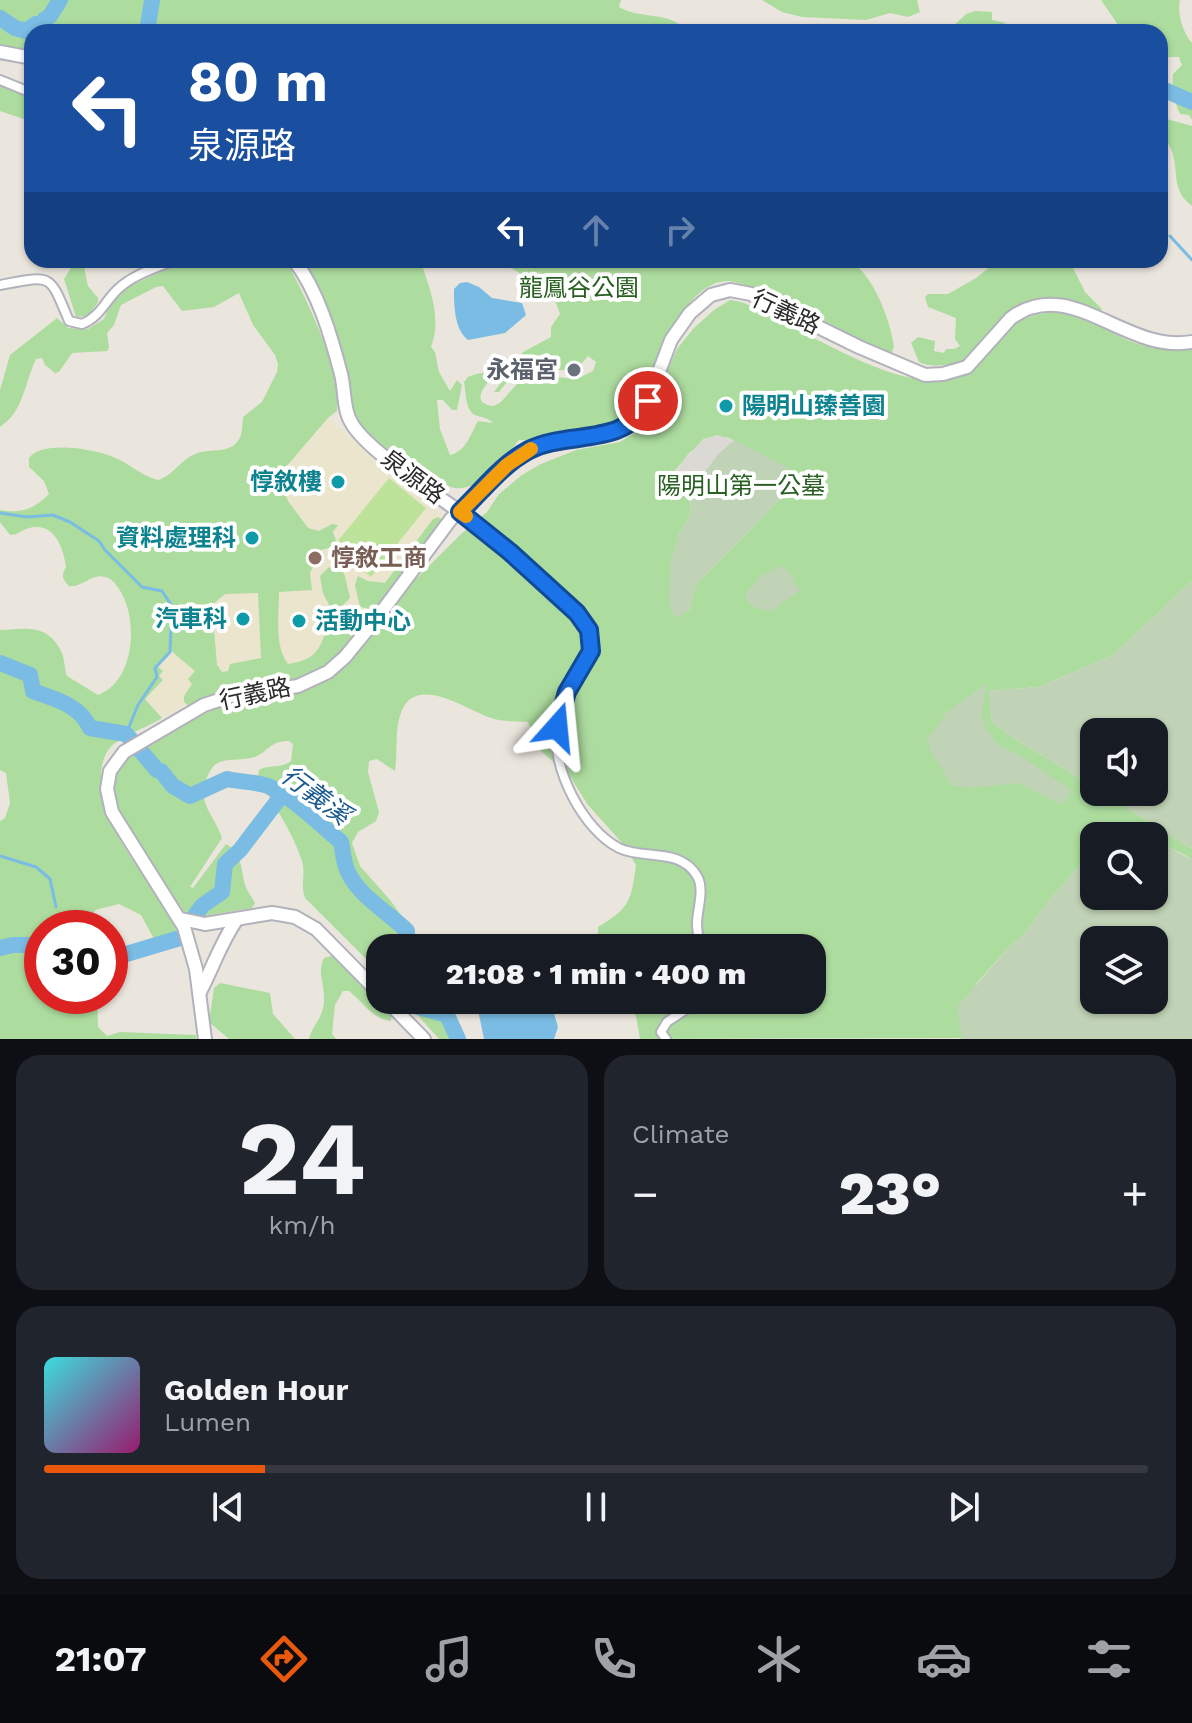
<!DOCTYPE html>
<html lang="en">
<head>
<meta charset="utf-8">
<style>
	:root { --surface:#171b24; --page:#20242c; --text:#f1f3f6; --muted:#9ea1a6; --line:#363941; --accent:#ea580c }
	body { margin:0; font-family:"Work Sans","Noto Sans TC",sans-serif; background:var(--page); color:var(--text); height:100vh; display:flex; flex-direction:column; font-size:30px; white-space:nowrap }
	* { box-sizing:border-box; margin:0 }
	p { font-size:26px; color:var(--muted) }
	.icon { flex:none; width:44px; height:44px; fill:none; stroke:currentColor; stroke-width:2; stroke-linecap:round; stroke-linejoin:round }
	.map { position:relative; height:1039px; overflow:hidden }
	.sheet { display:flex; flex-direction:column; gap:16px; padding:16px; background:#0d0f14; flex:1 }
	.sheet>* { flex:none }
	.hud { position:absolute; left:24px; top:24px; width:1144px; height:244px; border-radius:24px; box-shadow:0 2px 6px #0004; background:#1a4fa0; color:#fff; overflow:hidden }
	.fabs { position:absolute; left:1080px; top:718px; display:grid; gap:16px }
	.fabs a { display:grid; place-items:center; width:88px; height:88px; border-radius:16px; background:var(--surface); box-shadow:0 2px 6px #0004; font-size:40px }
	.speed { position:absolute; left:24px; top:910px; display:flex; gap:16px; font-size:40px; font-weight:700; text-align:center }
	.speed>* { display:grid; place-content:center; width:104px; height:104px; border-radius:50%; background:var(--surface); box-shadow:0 2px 6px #0004; line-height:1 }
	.speed .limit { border:12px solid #d22; background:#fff; color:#111 }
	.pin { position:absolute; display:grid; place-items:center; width:68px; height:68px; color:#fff; margin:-34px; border:4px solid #fff; border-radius:50%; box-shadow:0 2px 8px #0007 }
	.me { position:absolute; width:88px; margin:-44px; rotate:18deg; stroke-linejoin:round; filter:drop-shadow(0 0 6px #0008) }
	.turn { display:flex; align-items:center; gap:28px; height:168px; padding:0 32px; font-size:36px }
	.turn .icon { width:104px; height:104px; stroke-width:2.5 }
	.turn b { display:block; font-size:56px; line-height:68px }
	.lanes { display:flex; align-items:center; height:76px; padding:0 32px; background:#0003; justify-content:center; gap:40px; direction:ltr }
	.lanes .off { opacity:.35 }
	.big { font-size:60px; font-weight:800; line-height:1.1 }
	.sheet .tile { flex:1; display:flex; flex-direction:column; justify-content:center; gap:12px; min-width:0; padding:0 28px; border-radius:24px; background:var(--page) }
	.sheet .dial { align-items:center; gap:0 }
	.dial b { font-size:104px; line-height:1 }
	.song { display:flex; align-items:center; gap:24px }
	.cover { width:96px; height:96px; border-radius:12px; background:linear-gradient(135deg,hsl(180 70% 55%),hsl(320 70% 35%)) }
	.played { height:8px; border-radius:4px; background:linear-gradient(90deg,var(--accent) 20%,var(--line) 20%) }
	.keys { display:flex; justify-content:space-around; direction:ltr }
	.heat { display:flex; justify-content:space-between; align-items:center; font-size:44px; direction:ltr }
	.sheet .tiles { flex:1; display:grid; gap:16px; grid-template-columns:1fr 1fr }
	.tile:last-child { grid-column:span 2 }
	.trip { position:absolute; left:366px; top:934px; width:460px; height:80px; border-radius:24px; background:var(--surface); box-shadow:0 2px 6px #0004; font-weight:800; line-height:80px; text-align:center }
	.tab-bar { display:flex; height:128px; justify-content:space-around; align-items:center; background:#090b0e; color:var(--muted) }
	.tab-bar .icon { width:56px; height:56px }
	.tab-bar .on { color:var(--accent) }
	.tab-bar b { font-size:36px; color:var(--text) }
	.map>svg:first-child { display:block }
</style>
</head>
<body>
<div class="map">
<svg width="1192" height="1039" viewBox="0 0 1192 1039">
	<rect width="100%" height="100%" fill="#ebe6dd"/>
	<!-- education -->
	<path fill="#ebe5ce" d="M328,418l114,97 -112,147 -124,31 -44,25 -34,-38 151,-205z"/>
	<!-- green -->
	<g fill="#addc9f" fill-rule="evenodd">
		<path d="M0,0h621l-2,7c24,14 48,2 69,25h-656v20l-32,-8z"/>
		<path d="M762,0h155l3,12 -12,5 -18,-4 -24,7 -64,-3 -20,-5z"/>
		<path d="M1101,0h79c-3,13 3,33 12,43v77l-3,-5 -9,-1 -8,-19 1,-21 9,-9 -3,-8h-13l-6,8v-33h-37z"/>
		<path d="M975,11l17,1v8l15,3 -5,1 -1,8h-54l19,-18z"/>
		<path d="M0,84l32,16v22l-32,-11z"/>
		<path d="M1160,117l32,9v80c-28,-21 -5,-47 -32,-72z"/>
		<path d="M76,260h27l-16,2 -3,5 4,19 10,12v4l-10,14 -12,1 -12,-38z"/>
		<path d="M188,260h98c21,41 54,105 51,151l-9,7 -49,57 9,7 -5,4 5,15 20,27 11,3 13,-7 6,1 -5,7 4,11 -4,4 -12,3 -11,23 2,17 -33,2c0,22 -5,54 9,72 26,-4 31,-12 39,-36l24,-4 5,11 -26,32 -41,16 -100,23 -5,-4v-6l8,-12 -4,-5 7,-8 -25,-21 -13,16 6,5 -4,5 4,4 -18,19 17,19c-14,9 -45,20 -53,31 -9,13 -9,28 -7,43 7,44 40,77 62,115 5,9 11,18 13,27l-23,5 -13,-24 -22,-11 -24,6 -4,10v8h-49v68h55l1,31 9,9 13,-4 76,3v4h-196v-218l5,-3 5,-15 -4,-30 -6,-3v-140c25,-1 47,-7 61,21 4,7 3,17 6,25l31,19c37,-13 41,-77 21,-106 -3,-5 -8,-11 -14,-12 -13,-4 -23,11 -36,9 -7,-7 -8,-10 -3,-19 -3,-21 -12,-45 -37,-39 -8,2 -10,7 -19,7l-10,-13v-12c21,4 34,-1 49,-16l-5,-13 -15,-14v-9c13,-18 66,-9 84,-1 16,6 28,19 45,23 16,-5 22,-20 37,-26 13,-6 33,0 42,-12 6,-6 5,-17 6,-25l19,-15 15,-30 1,-8 -3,-9 -22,-30 -14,-32 -25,14 -32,4 -19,-25 -7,1 -35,18 -7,20 -7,8 2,14 -2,4 -35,2 -13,19 -4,1 -10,-8 -3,-7 -6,1c-12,25 -12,52 -36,68v-37l10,-35 42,-33 5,-4 11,10 20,1 16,-10 6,-15 15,-16zM258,593l3,65 -31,6 -2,7 -6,1 -5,-7 -5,-60 13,-11z"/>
		<path d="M298,260h122c10,28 22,59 11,87l4,5 4,20 11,19 7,-11 5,5 -5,25h-5l-9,-10h-6l3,29 10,26c16,-3 21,-22 28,-34l15,2c-6,-6 -10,-5 -18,-8 -10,-5 -9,-23 -11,-33l4,-5c7,-3 19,-8 24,1 -11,11 -20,26 2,28l7,-4 15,-17 17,-10 44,4 16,-8 3,-9 -8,-6 -7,8 -13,-1 -1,8 -31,-5 -30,17 -7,9h-5l29,-40 28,-15v-10l9,-13 -4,-11 -22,-19 7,-13c-12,12 -17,4 -30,-3 -6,-3 -14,-5 -19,-8h356c24,11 43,61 46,87l-4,9 -143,-70c-5,-2 -12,-4 -18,-5 -46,-1 -73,84 -88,119l-28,23 -78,18 -16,-1c-14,17 -37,51 -64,48 -18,-3 -39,-24 -53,-34l-10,2 -31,-26 -8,-13z"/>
		<path d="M999,260h70l16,32 17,17 -2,4 -30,-10 -66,14c-20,21 -28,46 -60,48 -10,1 -16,1 -25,-3l-8,-19 7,-6 17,4 -1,10 10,2 2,-4h8l6,-3 -5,-7 1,-21 -28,-11 -3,-10 3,-3h20l28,-16z"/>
		<path d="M730,300c18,2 28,10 44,18 41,19 96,53 139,60 80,15 70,-59 134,-65 36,-4 59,21 91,31 16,5 37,4 54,4v233l-79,74 -74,32 -50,4 3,31 20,15 82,50v5h8l90,57v11c-12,-9 -26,-13 -38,-21v-3l-33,-13 -14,13h-13v13l-42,48 -31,41 -10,7 -35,39 -14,54 -322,1 -4,-23 -9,-16h185v-52h-214v-21c32,-19 33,-26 38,-62l-14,-22 -34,-38 -19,-30 -27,-23 -14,-30c-12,-1 -26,0 -37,-4 -22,-7 -73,-44 -89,-8 -8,19 -4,41 -7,61l-18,-12 -8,2 -1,11 11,40 -3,9 -18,11 -6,11 8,23 30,34 35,48h-45v25l-75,-75c-5,-15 1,-22 -3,-37 -10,-31 -29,-56 -44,-85l1,-6c11,-6 21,-1 32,-9l2,-17 -4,-3c-18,0 -20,9 -32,15 -9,5 -26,2 -37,6 -6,2 -9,7 -12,13 -13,28 6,38 14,63l-32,49 3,1 33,-44c16,9 15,25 19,41 2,6 7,12 10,18l-3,5 -55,9 -19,-8 -63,-101 -3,-20 7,-30 63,-34 50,-23 101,-28 71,-82 56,-56 27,-23 12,-18 23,-19 19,-11 35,-14 44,-8 16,-10 17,-29 24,-54 16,-20 21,-19zM727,437l60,31 -4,28 -88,90 -6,25 -11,-75 13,-23 -2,-37 -14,-5 15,-19z"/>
		<path d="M438,517l7,5 -66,84 -4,4 -15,-3 -5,-22 3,-9 10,5 17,2 48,-64z"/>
		<path d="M329,567l15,6 6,25 -8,8 -12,1 -7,-14 -3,-17z"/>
		<path d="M331,956l6,2 55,54 -1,9c-19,-2 -28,-19 -42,-30h-6l-8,14 -3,29 4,5h-27c4,-16 16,-22 15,-42 0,-15 -7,-25 0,-39z"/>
		<path d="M220,983l50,10 3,21 22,25h-66l-20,-17 5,-34z"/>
		<path d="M404,1000c34,0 46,9 59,39h-24z"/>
	</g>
	<!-- cemetery -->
	<g fill="#c1d3b6" fill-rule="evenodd">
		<path d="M734,440l53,27 -4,29 -88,90 -6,25 -14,7 -6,-18 2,-39 7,-25 13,-23 -2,-37 14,-2 15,-20z"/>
		<path d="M781,566l10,7 3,9 7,8 -30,21 -17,-4 -10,-11 17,-20z"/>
		<path d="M1192,581v268l-90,-57h52v-60h-60v55l-82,-50 -20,-15 -4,-31 51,-4 74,-32z"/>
		<path d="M986,684l-5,33 7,15 10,13 21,10 52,35 -8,15 -44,-22 -47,5 -21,-3c-7,-16 -20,-28 -24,-45l20,-28z"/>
		<path d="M1154,839l38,21v179h-233l3,-1 -5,-31 54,-62 10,-7 31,-41 42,-48v47h60zM1154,940v60h-60v-60z"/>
	</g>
	<!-- pitch -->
	<path fill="#bde39b" d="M389,478l37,30 -55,69 -38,-30z"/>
	<!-- plaza -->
	<path fill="#dbd9d4" d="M717,435l17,5 -16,14 -15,20 -14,2 -15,-5 29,-32z"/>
	<!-- water -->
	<g fill="#7abce3">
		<path d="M467,282l12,5 13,11 30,5 4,12 -21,18 -37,7c-14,-11 -14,-35 -14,-51l6,-6z"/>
		<path d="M476,1000h74l8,27 -4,12h-70z"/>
	</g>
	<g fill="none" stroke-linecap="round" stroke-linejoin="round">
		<!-- stream -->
		<g stroke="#7abce3" stroke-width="3">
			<path d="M1170,236l22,24"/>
			<path d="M0,513l27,4 26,-2 17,7 29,19 6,9 37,37 20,4 8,12 3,12"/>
			<path d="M126,734l12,-29 19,-28 -2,-9 15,-16 1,-27"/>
			<path d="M0,856l36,11 14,12 6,28"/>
			<path d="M57,916l1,12"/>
		</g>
		<!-- river -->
		<g stroke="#7abce3" stroke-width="16">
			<path d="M0,18l15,10 11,3 10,-7"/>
			<path d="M44,20l6,-4 10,-16"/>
			<path d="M147,32l5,-32"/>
			<path d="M1160,88l32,14"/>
			<path d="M0,663l30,12 3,16c23,9 46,13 57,37l36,6 31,36 4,1 12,15 17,10 37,-17c12,3 34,3 43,8 26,13 49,37 71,55 2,8 2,17 5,25 8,26 42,45 61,64l-1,17"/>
			<path d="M196,914l7,-9 19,-13 3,-28 15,-14 42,-55"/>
			<path d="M0,948l13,-3h29"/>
			<path d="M110,952l13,3 57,-17"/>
			<path d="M410,1000l5,6 32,9 11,24"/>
		</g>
		<defs>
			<g id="street">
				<path d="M0,80l32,13"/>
				<path d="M0,285c53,-10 49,-12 69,36l13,3c18,-7 23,-23 36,-35 16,-15 38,-21 57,-29"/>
				<path d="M460,512l50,40 67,61 12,17 3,14c-5,28 -30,50 -35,84 -6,39 26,102 62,120 24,12 61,-1 78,28 8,13 0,34 0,48 0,8 2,16 4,24"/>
				<path d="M666,1039l-5,-7 6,-10 33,-22"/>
			</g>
			<g id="secondary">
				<path d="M0,52l32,6"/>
				<path d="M294,260c24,31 37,76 47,114 4,15 2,35 10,48 13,26 84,72 109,90"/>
				<path d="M181,919l24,5 67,-11 23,4 21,12 64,65"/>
				<path d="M200,992c14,-27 20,-48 37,-73"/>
				<path d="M386,1000l38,39"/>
				<path d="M205,1039l-9,-70 -12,-42 -72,-115 -5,-23 3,-18 14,-19 80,-47 27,-9 67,-10 30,-14 17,-15 32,-39 74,-99 56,-54 29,-18 75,-14 26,-14 11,-18 23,-61 19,-27 21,-18 19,-5 21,4 108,53 66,28 18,-1 24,-7 44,-49c60,-44 114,36 181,24"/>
			</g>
		</defs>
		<!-- street casing -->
		<use href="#street" stroke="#b1b2bc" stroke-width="12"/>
		<!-- secondary casing -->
		<use href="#secondary" stroke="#b1b2bc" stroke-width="16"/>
		<!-- street -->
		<use href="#street" stroke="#fff" stroke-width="8"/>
		<!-- secondary -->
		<use href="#secondary" stroke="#fff" stroke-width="12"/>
	</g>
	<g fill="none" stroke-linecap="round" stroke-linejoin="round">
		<defs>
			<path id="route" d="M557,727l10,-35 24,-41 -2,-21 -12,-17 -67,-61 -50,-40c21,-20 42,-48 69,-62 39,-20 97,-2 119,-49"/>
		</defs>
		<!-- route casing -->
		<use href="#route" stroke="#114b97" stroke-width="20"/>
		<!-- route -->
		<use href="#route" stroke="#1a73e8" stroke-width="14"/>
		<!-- slow -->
		<path stroke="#f59e0b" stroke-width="14" d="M466,516l-6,-4 47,-47 24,-16"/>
	</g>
	<!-- markers -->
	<circle fill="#6b7280" stroke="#fff" stroke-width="3" cx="574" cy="370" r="8"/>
	<g fill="#0f9aa8" stroke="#fff" stroke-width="3">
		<circle cx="726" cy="406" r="8"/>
		<circle cx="338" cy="482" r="8"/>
		<circle cx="252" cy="538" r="8"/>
		<circle cx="243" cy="619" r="8"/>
		<circle cx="299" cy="621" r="8"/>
	</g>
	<circle fill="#8d6e63" stroke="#fff" stroke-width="3" cx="315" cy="558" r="8"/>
	<g text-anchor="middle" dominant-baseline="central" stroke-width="8" stroke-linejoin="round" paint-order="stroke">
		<!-- park labels -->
		<g font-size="24" fill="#276021" stroke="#fff">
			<text x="579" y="288">龍鳳谷公園</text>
			<text x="741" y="486">陽明山第一公墓</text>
		</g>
		<!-- street labels -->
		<g font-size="24" fill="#2a2a2a" stroke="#fff">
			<text transform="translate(786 312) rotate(25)">行義路</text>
			<text transform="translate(413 477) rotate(37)">泉源路</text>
			<text transform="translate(255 694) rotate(-12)">行義路</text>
		</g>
		<!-- worship labels -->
		<g font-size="24" font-weight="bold" fill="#5b616d" stroke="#fff" text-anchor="end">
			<text x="558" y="370">永福宮</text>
		</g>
		<!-- culture labels -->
		<g font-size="24" font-weight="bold" fill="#0d838f" stroke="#fff" text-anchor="end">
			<text x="742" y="406" text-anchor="start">陽明山臻善園</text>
			<text x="322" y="482">惇敘樓</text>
			<text x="236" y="538">資料處理科</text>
			<text x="227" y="619">汽車科</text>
			<text x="315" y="621" text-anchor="start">活動中心</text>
		</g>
		<!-- education labels -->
		<g font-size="24" font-weight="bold" fill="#785e54" stroke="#fff" text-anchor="start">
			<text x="331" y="558">惇敘工商</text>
		</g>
		<!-- water labels -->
		<g font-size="26" font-style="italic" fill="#1a598f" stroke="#fff">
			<text transform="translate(316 795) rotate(37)">行義溪</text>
		</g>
	</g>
</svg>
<div class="fabs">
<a><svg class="icon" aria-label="sound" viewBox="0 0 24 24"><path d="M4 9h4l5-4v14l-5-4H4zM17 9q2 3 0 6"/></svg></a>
<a><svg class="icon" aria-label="search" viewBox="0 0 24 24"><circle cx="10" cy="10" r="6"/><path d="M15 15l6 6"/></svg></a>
<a><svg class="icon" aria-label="layers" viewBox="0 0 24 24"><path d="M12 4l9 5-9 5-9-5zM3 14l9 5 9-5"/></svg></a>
</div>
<div class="speed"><div class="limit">30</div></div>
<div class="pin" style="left:648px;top:401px;background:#d93025"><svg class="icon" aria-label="arrive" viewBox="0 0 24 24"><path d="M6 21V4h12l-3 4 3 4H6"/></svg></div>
<svg class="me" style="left:557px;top:727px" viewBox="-20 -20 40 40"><path d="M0-17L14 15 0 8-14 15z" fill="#1a73e8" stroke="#fff" stroke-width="4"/></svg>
<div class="trip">21:08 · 1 min · 400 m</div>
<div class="hud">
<div class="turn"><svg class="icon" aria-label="left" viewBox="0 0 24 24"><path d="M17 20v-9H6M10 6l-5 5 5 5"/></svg><div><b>80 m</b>泉源路</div></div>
<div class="lanes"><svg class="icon" aria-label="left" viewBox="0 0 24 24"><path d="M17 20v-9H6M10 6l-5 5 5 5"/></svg><svg class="icon off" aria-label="ahead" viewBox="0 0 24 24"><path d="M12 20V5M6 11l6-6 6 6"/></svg><svg class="icon off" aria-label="right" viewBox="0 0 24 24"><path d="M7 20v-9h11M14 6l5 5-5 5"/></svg></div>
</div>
</div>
<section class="sheet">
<div class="tiles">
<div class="tile dial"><b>24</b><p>km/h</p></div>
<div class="tile"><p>Climate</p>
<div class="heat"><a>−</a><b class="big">23°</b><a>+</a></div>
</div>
<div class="tile">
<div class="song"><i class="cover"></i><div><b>Golden Hour</b><p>Lumen</p></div></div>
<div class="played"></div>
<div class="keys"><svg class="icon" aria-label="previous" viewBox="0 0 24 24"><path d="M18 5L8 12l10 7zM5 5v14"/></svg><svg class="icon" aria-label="pause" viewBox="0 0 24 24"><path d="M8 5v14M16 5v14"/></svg><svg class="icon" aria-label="next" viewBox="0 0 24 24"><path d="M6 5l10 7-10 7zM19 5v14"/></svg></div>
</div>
</div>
</section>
<nav class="tab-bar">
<b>21:07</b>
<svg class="icon on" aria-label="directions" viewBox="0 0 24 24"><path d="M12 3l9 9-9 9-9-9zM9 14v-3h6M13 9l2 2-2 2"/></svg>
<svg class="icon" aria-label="music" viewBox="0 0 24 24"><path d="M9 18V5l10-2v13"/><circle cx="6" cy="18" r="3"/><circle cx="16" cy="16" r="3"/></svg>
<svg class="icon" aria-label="phone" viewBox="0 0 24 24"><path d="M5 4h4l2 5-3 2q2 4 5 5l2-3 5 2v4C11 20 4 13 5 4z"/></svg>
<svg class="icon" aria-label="climate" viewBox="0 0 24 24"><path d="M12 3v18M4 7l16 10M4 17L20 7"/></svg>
<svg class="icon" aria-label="car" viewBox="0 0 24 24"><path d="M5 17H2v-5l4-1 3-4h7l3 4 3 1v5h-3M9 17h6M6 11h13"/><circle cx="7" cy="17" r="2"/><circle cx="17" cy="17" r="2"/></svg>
<svg class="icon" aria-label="filters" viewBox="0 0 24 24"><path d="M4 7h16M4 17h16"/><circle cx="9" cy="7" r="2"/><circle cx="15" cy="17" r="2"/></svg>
</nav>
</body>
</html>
